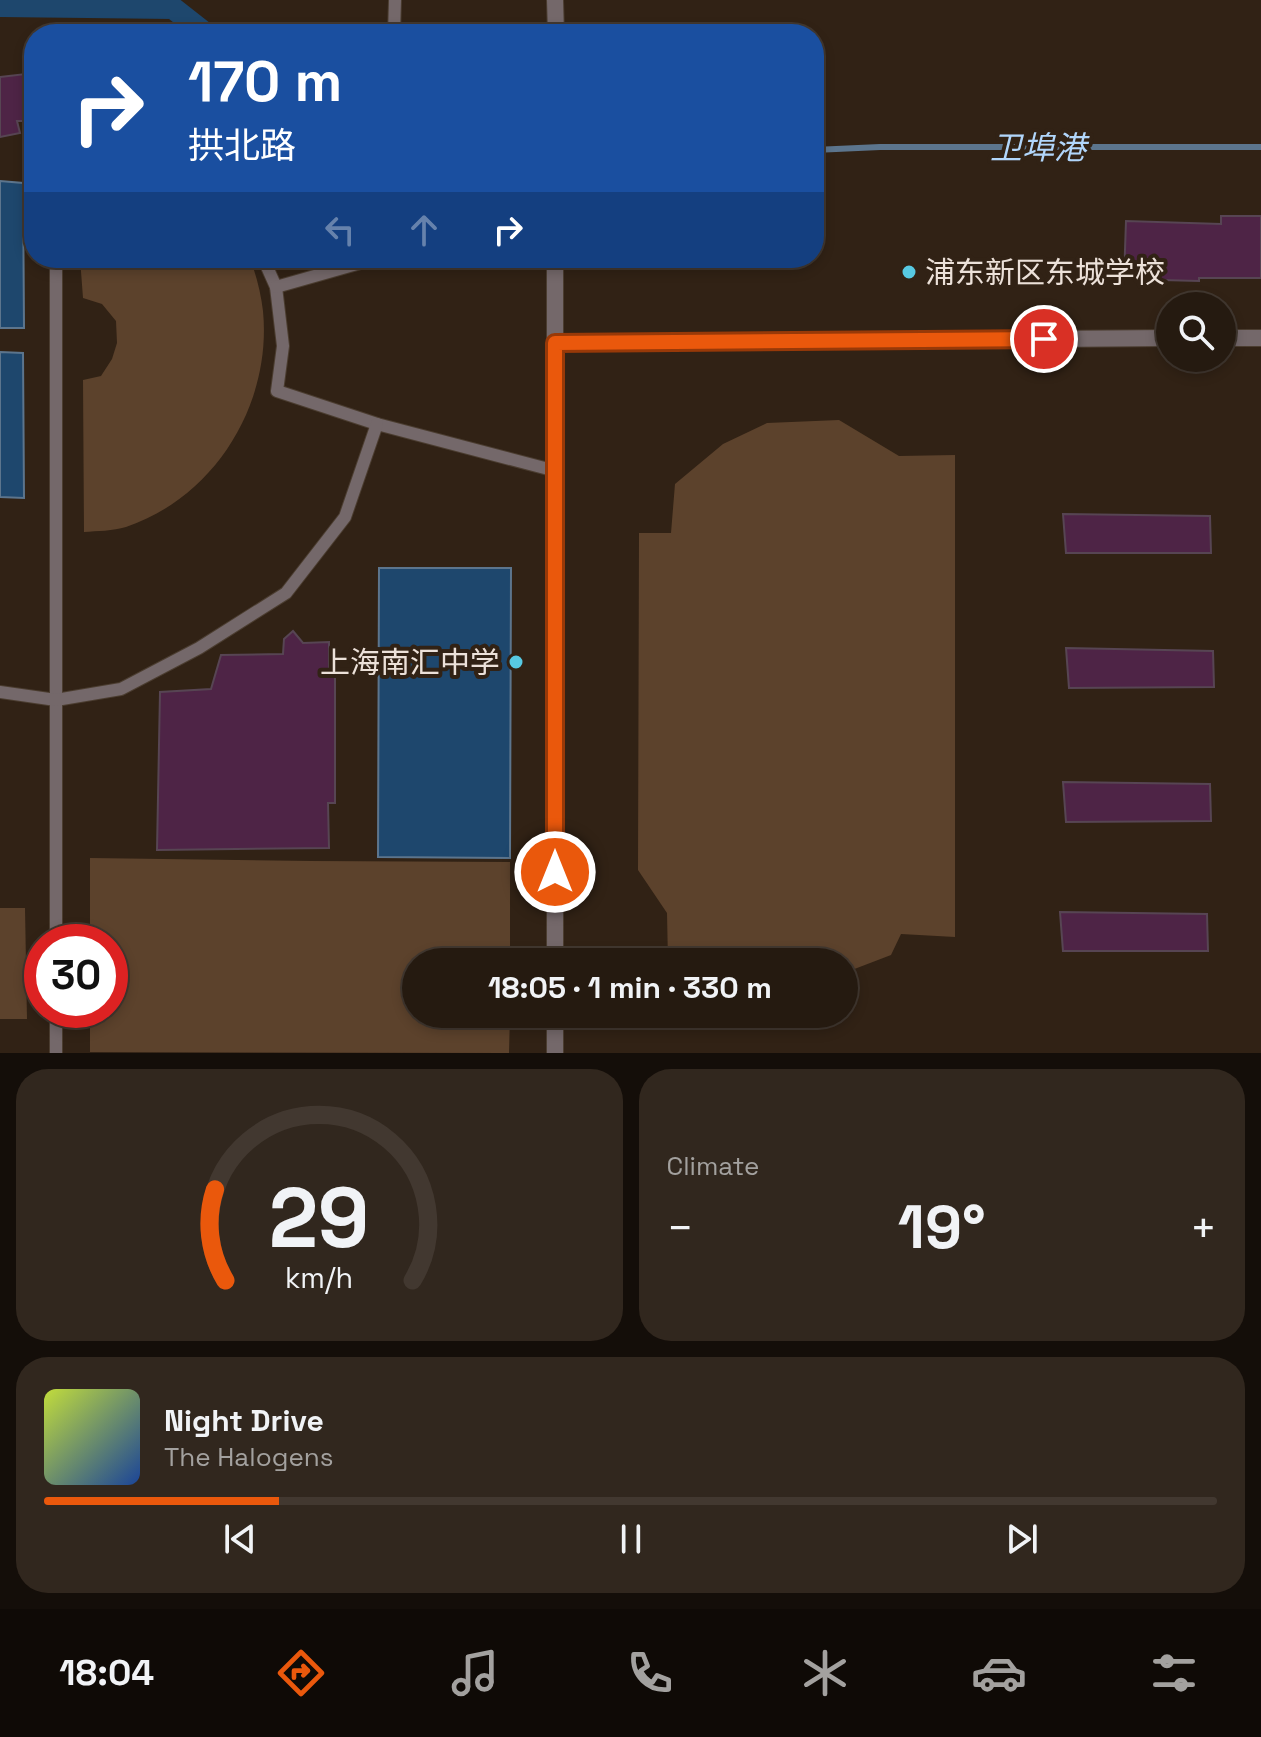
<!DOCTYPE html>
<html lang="en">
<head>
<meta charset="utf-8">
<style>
	:root { --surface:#251a10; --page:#31271e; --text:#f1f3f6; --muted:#a3a19f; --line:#423830; --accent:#ea580c }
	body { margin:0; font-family:"Space Grotesk","Noto Sans SC",sans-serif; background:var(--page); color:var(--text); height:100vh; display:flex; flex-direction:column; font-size:30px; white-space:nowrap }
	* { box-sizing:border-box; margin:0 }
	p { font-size:26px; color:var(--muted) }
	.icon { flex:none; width:44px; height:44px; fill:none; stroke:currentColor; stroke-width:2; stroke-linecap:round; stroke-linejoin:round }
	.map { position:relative; height:1053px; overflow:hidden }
	.panel { display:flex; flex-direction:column; gap:16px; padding:16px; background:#140e09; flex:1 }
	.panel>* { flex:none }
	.hud { position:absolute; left:24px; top:24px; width:800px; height:244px; border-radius:32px; box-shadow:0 4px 12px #0003,0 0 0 2px var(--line); background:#1a4fa0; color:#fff; overflow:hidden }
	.controls { position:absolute; left:1156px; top:292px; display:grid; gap:16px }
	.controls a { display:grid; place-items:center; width:80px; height:80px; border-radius:50%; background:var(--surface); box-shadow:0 4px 12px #0003,0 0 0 2px var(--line); font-size:40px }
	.speed { position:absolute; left:24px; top:924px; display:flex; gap:16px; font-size:40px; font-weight:700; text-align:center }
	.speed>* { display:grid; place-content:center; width:104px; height:104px; border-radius:50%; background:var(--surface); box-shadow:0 4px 12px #0003,0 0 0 2px var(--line); line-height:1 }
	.speed .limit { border:12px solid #d22; background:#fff; color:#111 }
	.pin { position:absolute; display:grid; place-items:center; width:68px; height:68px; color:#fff; margin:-34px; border:4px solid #fff; border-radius:50%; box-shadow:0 2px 8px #0007 }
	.me { position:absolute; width:88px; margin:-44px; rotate:0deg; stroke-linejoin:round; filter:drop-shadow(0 0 6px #0008) }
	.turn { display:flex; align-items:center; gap:28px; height:168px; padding:0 32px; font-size:36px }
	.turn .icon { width:104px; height:104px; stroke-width:2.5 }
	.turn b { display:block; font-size:56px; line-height:68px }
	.lanes { display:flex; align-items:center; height:76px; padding:0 32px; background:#0003; justify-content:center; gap:40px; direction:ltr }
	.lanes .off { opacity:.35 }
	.big { font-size:60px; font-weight:600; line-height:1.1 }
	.panel .card { flex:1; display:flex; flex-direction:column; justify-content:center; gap:12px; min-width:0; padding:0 28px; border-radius:32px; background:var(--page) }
	.panel .dial { align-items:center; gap:0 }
	.dial svg { height:208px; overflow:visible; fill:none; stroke:var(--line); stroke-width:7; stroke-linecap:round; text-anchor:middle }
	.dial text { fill:var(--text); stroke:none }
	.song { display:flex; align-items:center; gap:24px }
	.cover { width:96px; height:96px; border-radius:12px; background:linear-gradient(135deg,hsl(70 70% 55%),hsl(220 70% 35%)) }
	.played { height:8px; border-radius:4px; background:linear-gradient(90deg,var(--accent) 20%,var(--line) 20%) }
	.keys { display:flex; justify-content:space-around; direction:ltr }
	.heat { display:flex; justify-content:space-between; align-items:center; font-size:44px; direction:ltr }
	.panel .tiles { flex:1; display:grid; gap:16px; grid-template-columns:1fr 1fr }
	.card:last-child { grid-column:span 2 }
	.trip { position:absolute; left:402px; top:948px; width:456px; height:80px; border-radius:40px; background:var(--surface); box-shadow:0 4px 12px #0003,0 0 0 2px var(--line); font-weight:600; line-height:80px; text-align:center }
	.dock { display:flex; height:128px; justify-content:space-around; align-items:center; background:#0f0a06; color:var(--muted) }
	.dock .icon { width:56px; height:56px }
	.dock .on { color:var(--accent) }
	.dock b { font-size:36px; color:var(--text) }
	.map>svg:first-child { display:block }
</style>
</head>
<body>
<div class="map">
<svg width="1261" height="1053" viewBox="0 0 1261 1053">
	<rect width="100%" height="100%" fill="#312215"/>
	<!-- green -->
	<g fill="#5c422c">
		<path d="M80,258h170c6,17 11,35 13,53 9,93 -48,186 -137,216 -13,4 -29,4 -42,5l-1,-152 18,-4 11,-17 5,-16 -1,-22 -14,-17 -19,-6z"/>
		<path d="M839,420l60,36 56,-1v482l-54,-3 -10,21 -47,18v-11h-176l-1,-49 -29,-43 1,-337h32l4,-49 48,-40 44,-21z"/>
		<path d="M90,858l222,3 198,1v100h-94v52h94l-1,39 -419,-1v-42h20v-68h-20z"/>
		<path d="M0,908h25l2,111h-27z"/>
	</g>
	<!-- water -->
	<g fill="#1e476d" stroke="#5c758d" stroke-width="2">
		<path d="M0,181l23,2 1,145h-24z"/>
		<path d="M0,352l23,1 1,145 -24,-1z"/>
		<path d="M379,568h132l-1,290 -132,-1z"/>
	</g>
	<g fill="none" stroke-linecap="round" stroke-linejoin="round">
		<!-- stream -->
		<path stroke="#5c758d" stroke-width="6" d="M814,150l66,-3h381"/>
		<!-- canal -->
		<path stroke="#1e476d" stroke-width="22" d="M0,6l173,2 33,26"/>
	</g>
	<!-- building -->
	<g fill="#4e2446" stroke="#574553" stroke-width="2">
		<path d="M34,73v48h-17l3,12 -20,4v-60z"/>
		<path d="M1221,216h40v62h-62v3l-75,-2 2,-58 95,3z"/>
		<path d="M1063,514l147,2 1,37h-145z"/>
		<path d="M293,631l10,12 26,-1v33l6,2v126h-7l1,45 -172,2 3,-158 51,-3 10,-34 62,-1 1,-15z"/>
		<path d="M1066,648l147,3 1,36 -145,1z"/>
		<path d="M1063,782l147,2 1,37 -145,1z"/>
		<path d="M1060,912l147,2 1,37h-145z"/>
	</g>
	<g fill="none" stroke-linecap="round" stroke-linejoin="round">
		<defs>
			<g id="service">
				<path d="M394,34l1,-34"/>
				<path d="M56,258v684"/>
				<path d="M263,258l13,29 7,59 -6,45 100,33 179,47"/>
				<path d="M276,287l102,-29"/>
				<path d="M0,692l56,8 65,-11 78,-41 87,-55 59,-76 32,-93"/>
				<path d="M56,1010v43"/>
			</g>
			<g id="minor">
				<path d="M555,0l1,34"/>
				<path d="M1222,338h39"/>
				<path d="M555,343l615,-5"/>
				<path d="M555,962v-704"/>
				<path d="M555,1014v39"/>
			</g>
		</defs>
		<!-- service casing -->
		<use href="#service" stroke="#4b3d30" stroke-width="14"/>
		<!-- minor casing -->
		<use href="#minor" stroke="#4b3d30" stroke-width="18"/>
		<!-- service -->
		<use href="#service" stroke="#74686a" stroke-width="12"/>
		<!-- minor -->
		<use href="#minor" stroke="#74686a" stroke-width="16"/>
	</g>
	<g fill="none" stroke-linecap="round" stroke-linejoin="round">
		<defs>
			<path id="route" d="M555,872v-529l489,-4"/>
		</defs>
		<!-- route casing -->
		<use href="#route" stroke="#983908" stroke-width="20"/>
		<!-- route -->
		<use href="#route" stroke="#ea580c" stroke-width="14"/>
	</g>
	<!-- markers -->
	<g fill="#57c9e2" stroke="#312215" stroke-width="3">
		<circle cx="909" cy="272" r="8"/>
		<circle cx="516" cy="662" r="8"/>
	</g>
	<g text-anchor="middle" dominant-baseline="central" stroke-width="8" stroke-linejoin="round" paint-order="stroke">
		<!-- poi labels -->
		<g font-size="30" fill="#ece1d9" stroke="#312215" text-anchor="start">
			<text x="925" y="272">浦东新区东城学校</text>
			<text x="500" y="662" text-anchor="end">上海南汇中学</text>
		</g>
		<!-- water labels -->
		<g font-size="32" font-style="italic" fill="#b1d6fb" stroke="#312215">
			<text x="1038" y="148">卫埠港</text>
		</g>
	</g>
</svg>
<div class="controls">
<a><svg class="icon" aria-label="search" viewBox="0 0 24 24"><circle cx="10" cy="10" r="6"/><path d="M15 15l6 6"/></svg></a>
</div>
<div class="speed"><div class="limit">30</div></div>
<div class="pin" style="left:1044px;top:339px;background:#d93025"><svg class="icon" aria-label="arrive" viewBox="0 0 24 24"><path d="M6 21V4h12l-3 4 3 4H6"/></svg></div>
<svg class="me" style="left:555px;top:872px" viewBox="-20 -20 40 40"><circle r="17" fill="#ea580c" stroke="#fff" stroke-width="3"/><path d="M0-11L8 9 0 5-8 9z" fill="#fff"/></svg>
<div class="trip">18:05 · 1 min · 330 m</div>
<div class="hud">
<div class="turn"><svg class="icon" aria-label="right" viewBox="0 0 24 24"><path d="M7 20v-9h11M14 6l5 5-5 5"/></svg><div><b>170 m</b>拱北路</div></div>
<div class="lanes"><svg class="icon off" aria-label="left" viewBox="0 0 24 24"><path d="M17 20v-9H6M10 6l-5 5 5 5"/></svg><svg class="icon off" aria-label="ahead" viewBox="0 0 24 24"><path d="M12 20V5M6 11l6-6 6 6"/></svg><svg class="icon" aria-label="right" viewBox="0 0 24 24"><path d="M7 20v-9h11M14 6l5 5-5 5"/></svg></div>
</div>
</div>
<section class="panel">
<div class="tiles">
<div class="card dial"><svg viewBox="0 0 100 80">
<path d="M14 69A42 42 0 1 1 86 69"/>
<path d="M14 69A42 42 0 0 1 10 34" stroke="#ea580c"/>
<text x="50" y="56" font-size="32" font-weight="700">29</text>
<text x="50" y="72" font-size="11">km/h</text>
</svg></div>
<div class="card"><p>Climate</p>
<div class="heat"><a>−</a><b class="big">19°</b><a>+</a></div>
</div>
<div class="card">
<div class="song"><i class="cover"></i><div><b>Night Drive</b><p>The Halogens</p></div></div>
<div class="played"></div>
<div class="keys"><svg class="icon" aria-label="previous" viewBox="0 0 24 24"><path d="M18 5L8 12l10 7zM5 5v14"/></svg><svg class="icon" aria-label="pause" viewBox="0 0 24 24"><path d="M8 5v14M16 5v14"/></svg><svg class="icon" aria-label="next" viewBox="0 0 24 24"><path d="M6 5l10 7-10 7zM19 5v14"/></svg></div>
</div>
</div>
</section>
<nav class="dock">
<b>18:04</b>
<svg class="icon on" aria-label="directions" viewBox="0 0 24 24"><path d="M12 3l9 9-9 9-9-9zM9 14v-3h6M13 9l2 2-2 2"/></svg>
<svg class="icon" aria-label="music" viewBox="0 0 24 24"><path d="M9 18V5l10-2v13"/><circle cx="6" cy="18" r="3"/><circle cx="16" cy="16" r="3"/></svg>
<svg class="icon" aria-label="phone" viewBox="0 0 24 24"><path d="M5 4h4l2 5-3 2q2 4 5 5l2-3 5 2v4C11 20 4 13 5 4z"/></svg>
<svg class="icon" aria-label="climate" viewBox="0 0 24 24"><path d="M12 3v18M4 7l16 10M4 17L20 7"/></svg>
<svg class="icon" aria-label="car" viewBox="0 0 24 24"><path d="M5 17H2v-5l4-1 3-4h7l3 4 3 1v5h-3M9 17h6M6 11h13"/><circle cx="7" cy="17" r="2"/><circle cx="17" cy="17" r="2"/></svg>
<svg class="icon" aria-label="filters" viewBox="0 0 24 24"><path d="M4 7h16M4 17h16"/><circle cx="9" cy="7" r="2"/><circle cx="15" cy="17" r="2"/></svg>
</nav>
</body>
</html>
